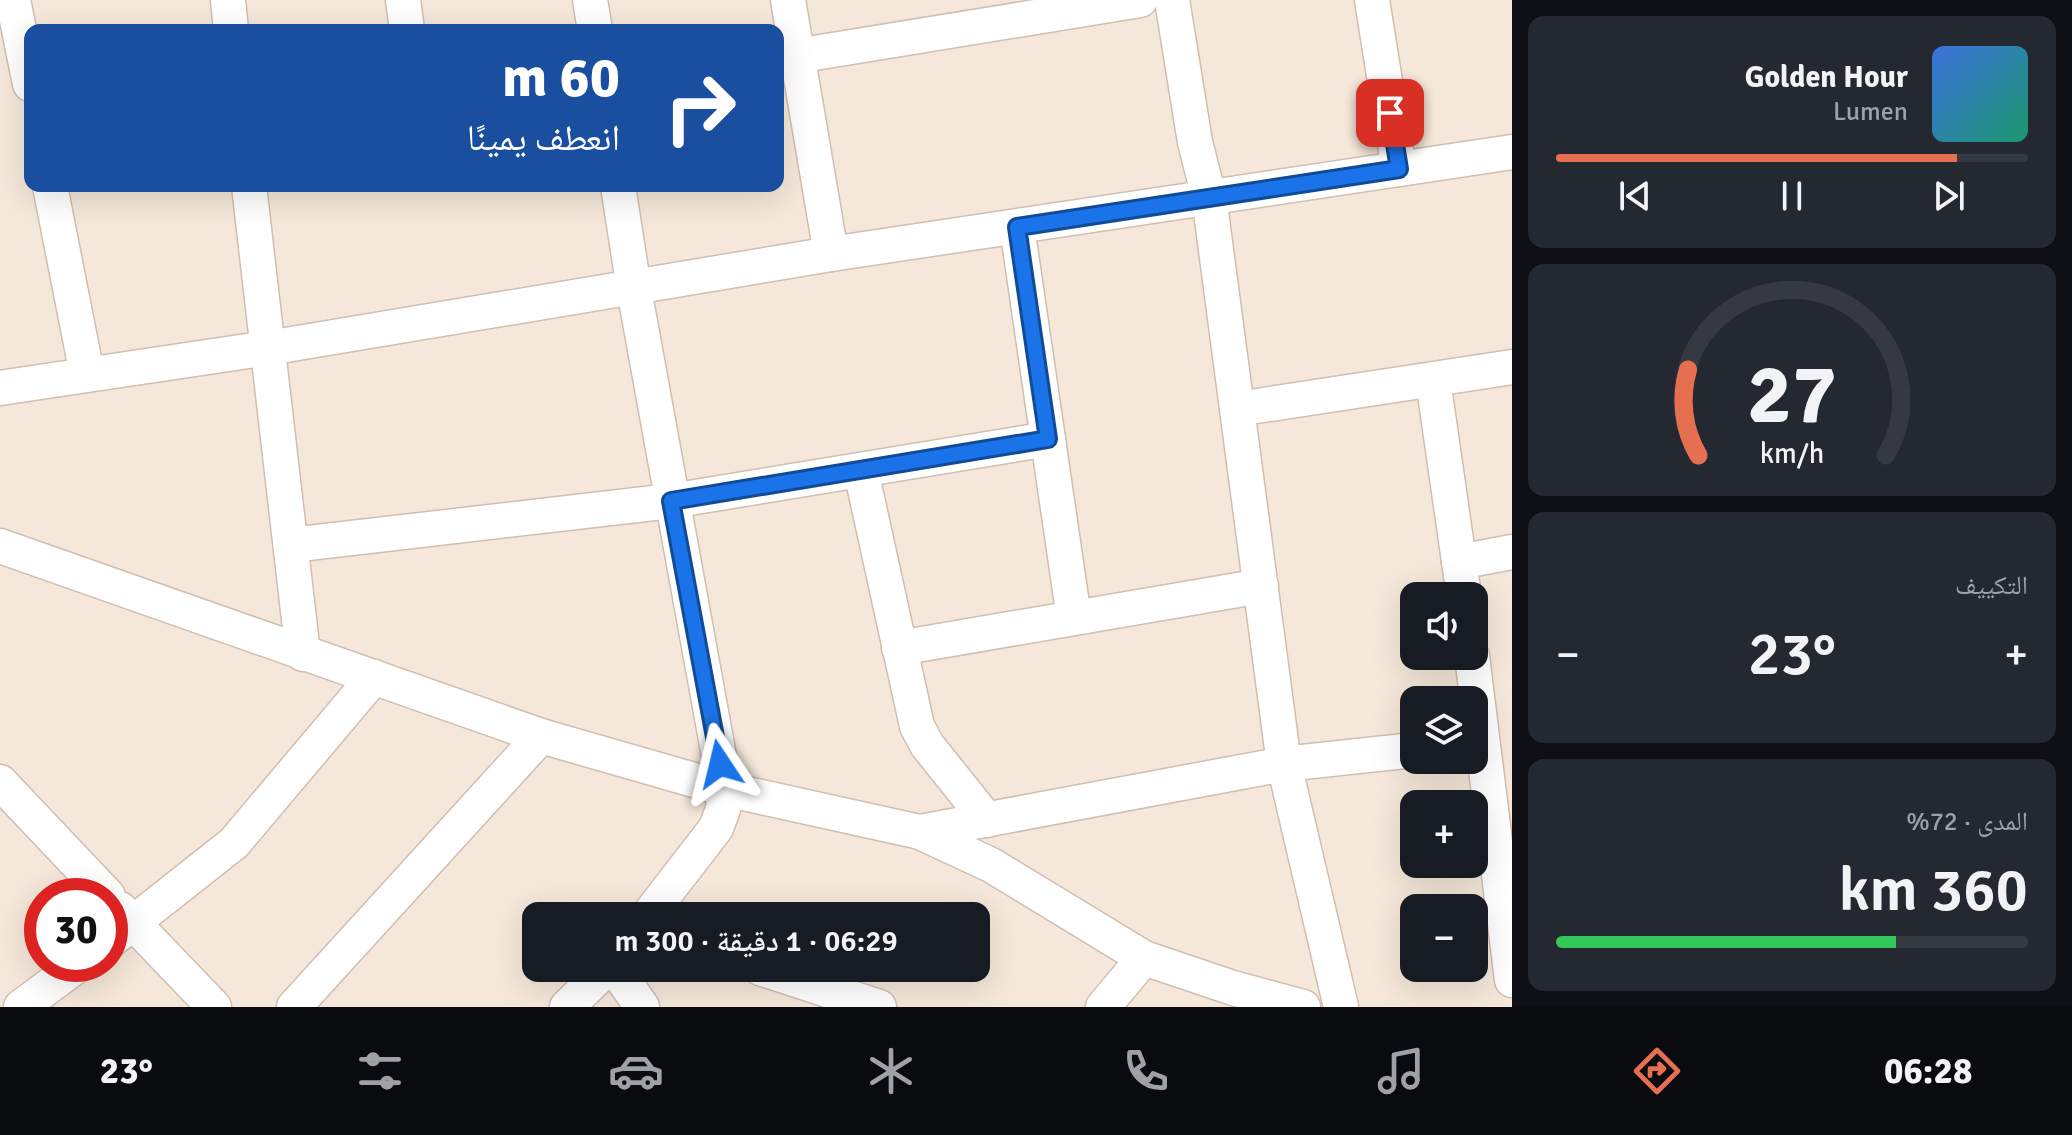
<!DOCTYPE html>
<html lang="ar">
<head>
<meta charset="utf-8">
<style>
	:root { --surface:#171b24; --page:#242831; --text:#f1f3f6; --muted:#9ea1a6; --line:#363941; --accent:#e76f51 }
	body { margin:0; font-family:Signika,"Noto Naskh Arabic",sans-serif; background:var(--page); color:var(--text); direction:rtl; height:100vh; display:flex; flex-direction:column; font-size:30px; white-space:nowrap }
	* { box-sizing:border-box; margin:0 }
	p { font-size:26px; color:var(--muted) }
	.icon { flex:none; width:44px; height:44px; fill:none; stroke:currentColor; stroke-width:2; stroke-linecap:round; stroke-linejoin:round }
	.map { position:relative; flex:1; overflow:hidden; direction:ltr }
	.sheet { display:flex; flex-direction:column; gap:16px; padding:16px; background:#0d0f14; width:560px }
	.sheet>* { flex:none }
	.banner { position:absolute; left:24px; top:24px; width:760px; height:168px; border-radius:16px; box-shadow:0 8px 32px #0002; direction:rtl; background:#1a4fa0; color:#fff; overflow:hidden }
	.fabs { position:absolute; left:1400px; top:582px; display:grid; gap:16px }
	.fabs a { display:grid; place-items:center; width:88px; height:88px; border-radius:16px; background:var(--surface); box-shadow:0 8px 32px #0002; font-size:40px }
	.speed { position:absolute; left:24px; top:878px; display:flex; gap:16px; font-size:40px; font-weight:700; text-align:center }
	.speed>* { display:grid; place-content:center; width:104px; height:104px; border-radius:50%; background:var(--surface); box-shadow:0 8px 32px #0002; line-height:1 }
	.speed .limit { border:12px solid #d22; background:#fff; color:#111 }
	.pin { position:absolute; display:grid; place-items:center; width:68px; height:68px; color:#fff; margin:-34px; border-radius:16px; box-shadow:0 4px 12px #0006 }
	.me { position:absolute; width:88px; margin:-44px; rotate:350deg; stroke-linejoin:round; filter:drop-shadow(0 0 6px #0008) }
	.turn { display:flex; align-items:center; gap:28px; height:168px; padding:0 32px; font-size:36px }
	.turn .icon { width:104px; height:104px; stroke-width:2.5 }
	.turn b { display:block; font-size:56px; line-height:68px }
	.big { font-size:60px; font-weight:600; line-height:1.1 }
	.sheet .tile { flex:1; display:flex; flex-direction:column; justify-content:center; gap:12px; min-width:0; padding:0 28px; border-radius:16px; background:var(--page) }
	.sheet .dial { align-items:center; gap:0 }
	.dial svg { height:208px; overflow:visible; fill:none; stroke:var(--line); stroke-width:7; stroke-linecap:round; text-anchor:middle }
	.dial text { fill:var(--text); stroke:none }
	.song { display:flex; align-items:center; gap:24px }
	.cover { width:96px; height:96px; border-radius:12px; background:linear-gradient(135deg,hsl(220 70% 55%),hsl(160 70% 35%)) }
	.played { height:8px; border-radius:4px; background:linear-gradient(90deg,var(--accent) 85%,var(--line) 85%) }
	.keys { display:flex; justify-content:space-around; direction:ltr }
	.heat { display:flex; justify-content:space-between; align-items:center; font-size:44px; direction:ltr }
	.charge { height:12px; border-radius:6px; background:linear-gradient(90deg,#34c759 72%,var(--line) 0) }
	.trip { position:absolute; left:522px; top:902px; width:468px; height:80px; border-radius:16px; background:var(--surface); box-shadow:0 8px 32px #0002; font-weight:600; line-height:80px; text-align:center; direction:rtl }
	.menu { display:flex; height:128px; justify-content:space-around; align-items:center; background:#090b0e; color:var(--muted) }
	.menu .icon { width:56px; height:56px }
	.menu .on { color:var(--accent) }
	.menu b { font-size:36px; color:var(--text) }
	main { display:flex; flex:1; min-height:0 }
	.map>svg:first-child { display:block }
</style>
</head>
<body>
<main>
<section class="sheet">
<div class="tile">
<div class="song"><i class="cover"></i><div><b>Golden Hour</b><p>Lumen</p></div></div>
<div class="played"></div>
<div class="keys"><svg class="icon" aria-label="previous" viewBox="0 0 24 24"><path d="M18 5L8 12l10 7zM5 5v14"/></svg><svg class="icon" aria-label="pause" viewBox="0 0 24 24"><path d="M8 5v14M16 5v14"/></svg><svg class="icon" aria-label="next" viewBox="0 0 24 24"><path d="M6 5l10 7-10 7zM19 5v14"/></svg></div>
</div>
<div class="tile dial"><svg viewBox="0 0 100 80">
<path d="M14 69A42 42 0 1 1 86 69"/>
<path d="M14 69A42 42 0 0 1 10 36" stroke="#e76f51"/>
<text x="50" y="56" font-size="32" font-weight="700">27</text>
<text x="50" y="72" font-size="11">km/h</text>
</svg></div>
<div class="tile"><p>التكييف</p>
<div class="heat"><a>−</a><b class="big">23°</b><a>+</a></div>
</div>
<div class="tile"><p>المدى · 72%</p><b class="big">360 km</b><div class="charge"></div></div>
</section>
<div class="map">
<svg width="1512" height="1007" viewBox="0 0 1512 1007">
	<rect width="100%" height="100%" fill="#fdf6ec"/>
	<!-- residential -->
	<path fill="#f5e8da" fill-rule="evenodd" d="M0,0h1512v1007h-1512zM30,30h748v156h-748zM1414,596h60v60h-60zM1414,700h60v60h-60zM1414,804h60v60h-60zM42,896h68v68h-68zM1414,908h60v60h-60zM536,916h440v52h-440z"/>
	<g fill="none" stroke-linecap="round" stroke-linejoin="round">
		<defs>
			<g id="minor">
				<path d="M13,0l17,84"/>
				<path d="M228,0l3,30"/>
				<path d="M403,0l4,30"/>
				<path d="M590,0l5,30"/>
				<path d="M788,0l43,254"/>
				<path d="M1172,0l23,142 14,55 75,567 57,243"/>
				<path d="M1372,0l27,169"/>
				<path d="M796,56l344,-56"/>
				<path d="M50,186l37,188"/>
				<path d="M249,186l54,468"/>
				<path d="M618,186l16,103 91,500 -2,20 -7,19 -68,88"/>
				<path d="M1017,227l57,391"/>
				<path d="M1433,380l31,216"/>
				<path d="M0,388l268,-40 563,-94 681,-102"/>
				<path d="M1237,409l275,-42"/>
				<path d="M861,471l56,255 10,19 60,75"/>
				<path d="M291,545l380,-44 377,-62"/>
				<path d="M0,546l541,190 184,53 195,43 71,33 153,93 89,30 70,19"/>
				<path d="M1459,562l53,-10"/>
				<path d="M899,648l362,-62"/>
				<path d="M1472,656l40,324"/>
				<path d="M0,782l108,114"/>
				<path d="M920,832l364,-68 130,-14"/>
				<path d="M120,909l94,98"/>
				<path d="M110,941l124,-98 140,-166"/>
				<path d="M615,968l27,39"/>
				<path d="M760,968l119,39"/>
				<path d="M21,1007l58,-43"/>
				<path d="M294,1007l247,-271"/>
				<path d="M567,1007l40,-39"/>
				<path d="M1103,1007l41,-49"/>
			</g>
		</defs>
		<!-- minor casing -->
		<use href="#minor" stroke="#d1beb0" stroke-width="37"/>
		<!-- minor -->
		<use href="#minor" stroke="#fff" stroke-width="34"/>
	</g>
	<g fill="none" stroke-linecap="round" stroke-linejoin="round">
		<defs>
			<path id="route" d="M720,764l-49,-263 377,-62 -31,-212 382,-58 -9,-56"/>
		</defs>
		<!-- route casing -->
		<use href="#route" stroke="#114b97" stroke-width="20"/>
		<!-- route -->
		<use href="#route" stroke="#1a73e8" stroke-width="14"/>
	</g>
</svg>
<div class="fabs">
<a><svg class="icon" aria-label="sound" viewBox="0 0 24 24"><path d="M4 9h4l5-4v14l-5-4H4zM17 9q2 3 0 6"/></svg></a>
<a><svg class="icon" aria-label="layers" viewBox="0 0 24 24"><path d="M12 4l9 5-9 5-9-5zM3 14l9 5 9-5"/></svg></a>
<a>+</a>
<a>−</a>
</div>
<div class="speed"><div class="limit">30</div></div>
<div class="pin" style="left:1390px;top:113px;background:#d93025"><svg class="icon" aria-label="arrive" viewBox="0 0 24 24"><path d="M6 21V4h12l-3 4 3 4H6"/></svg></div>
<svg class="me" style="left:720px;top:764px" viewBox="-20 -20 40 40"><path d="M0-17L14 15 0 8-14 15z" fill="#1a73e8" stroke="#fff" stroke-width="4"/></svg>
<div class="trip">06:29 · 1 دقيقة · 300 m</div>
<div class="banner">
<div class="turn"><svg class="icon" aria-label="right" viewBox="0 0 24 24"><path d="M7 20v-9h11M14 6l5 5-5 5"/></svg><div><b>60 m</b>انعطف يمينًا</div></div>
</div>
</div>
</main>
<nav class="menu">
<b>06:28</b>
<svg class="icon on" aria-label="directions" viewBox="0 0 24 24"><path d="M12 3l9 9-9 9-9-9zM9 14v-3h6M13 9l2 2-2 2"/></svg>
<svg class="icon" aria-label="music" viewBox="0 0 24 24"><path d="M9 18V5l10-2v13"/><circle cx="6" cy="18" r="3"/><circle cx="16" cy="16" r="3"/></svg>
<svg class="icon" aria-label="phone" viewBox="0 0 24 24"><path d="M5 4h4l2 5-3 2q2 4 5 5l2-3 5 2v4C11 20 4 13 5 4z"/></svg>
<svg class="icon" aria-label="climate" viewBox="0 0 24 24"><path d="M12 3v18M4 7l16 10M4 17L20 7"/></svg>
<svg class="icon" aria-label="car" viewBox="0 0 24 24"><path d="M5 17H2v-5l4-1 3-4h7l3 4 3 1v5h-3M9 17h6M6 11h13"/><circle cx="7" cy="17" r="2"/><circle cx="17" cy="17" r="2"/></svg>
<svg class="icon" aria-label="filters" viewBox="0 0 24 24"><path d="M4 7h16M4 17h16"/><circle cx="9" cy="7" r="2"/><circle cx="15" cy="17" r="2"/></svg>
<b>23°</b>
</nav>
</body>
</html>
